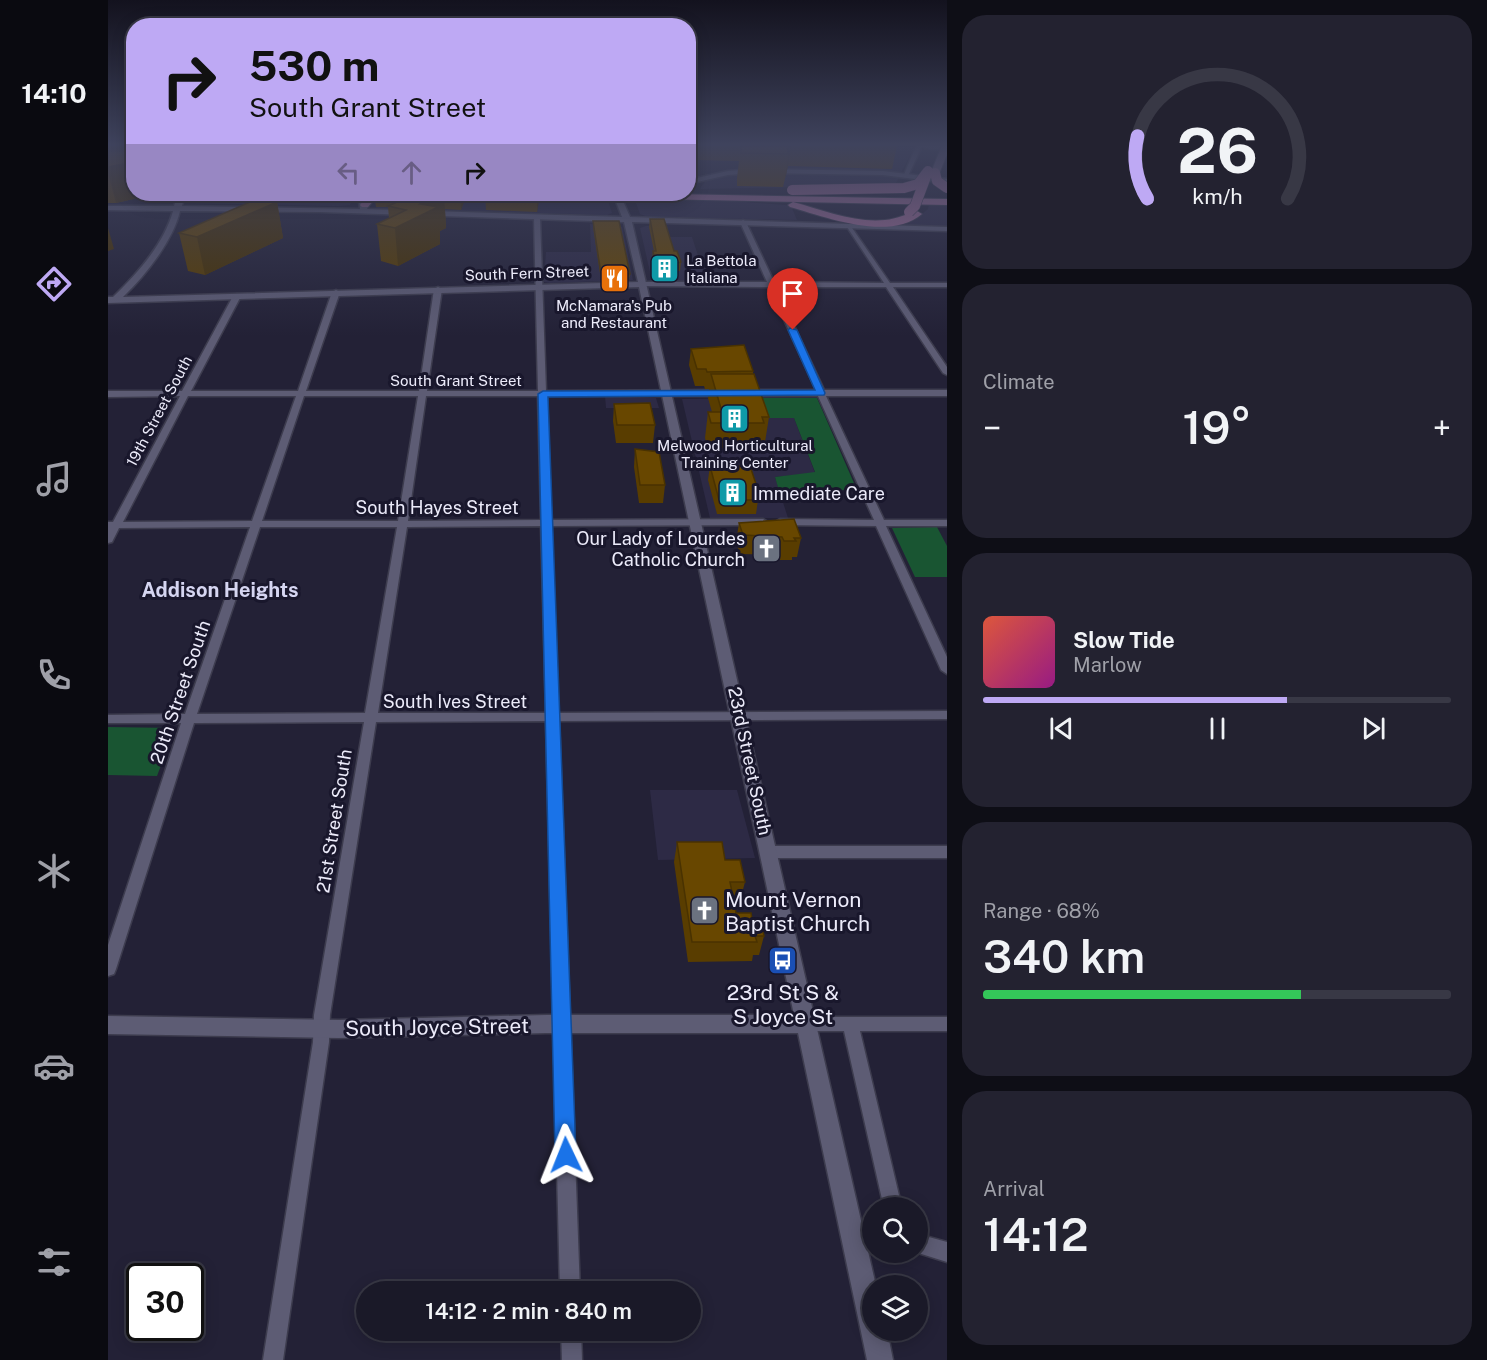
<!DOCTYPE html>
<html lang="en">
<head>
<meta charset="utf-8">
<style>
	:root { --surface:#1a1928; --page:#232230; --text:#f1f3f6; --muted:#9fa0a8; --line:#383845; --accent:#bea9f4 }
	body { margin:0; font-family:"Public Sans",sans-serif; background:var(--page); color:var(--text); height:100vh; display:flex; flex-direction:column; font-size:22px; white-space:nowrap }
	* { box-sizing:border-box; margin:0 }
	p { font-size:20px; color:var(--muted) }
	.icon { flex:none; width:33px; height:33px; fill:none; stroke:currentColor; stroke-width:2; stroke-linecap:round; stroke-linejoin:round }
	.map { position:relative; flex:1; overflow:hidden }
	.sheet { display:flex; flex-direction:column; gap:15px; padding:15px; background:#0e0e16; width:540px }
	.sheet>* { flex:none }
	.hud { position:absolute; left:18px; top:18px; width:570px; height:183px; border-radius:24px; box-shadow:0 3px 15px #0003,0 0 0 2px var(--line); background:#bea9f4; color:#111; overflow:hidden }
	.tools { position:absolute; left:754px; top:1197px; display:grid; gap:12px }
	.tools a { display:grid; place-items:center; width:66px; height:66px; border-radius:50%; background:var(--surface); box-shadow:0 3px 15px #0003,0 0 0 2px var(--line); font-size:30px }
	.speed { position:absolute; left:18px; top:1263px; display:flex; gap:12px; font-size:30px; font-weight:700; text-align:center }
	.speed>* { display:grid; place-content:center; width:78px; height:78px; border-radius:50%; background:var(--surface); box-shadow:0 3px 15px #0003,0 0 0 2px var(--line); line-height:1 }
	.speed .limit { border:3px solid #111; border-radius:9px; background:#fff; color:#111 }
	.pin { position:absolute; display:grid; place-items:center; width:51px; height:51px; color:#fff; margin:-62px -26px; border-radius:50% 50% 50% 0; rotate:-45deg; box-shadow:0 0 6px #0007 }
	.pin .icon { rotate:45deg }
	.me { position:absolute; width:66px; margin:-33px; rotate:358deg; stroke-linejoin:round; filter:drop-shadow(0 0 4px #0008) }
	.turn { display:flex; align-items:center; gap:21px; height:126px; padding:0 24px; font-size:27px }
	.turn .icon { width:78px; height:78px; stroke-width:2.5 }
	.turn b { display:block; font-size:42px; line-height:51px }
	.lanes { display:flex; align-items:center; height:57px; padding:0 24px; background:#0003; justify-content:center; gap:30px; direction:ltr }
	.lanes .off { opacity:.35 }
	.big { font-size:45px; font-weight:600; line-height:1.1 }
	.sheet .widget { flex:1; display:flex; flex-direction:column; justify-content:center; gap:9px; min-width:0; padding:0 21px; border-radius:24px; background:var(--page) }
	.sheet .dial { align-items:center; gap:0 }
	.dial svg { height:156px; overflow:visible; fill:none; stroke:var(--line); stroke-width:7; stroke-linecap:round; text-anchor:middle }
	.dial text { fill:var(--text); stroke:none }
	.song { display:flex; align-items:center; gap:18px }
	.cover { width:72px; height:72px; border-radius:9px; background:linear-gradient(135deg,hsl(10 70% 55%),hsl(310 70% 35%)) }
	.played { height:6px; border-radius:3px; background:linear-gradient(90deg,var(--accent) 65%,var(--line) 65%) }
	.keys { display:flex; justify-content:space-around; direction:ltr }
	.heat { display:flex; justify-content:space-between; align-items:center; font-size:33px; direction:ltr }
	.charge { height:9px; border-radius:4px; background:linear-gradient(90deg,#34c759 68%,var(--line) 0) }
	.trip { position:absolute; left:248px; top:1281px; width:345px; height:60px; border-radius:30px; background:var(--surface); box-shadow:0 3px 15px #0003,0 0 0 2px var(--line); font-weight:600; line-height:60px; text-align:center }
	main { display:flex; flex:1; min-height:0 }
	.dock { display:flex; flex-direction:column; width:108px; justify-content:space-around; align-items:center; background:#0a0a10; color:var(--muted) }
	.dock .icon { width:42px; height:42px }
	.dock .current { color:var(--accent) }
	.dock b { font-size:27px; color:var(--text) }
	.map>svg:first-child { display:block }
</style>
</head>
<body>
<main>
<nav class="dock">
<b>14:10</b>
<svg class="icon current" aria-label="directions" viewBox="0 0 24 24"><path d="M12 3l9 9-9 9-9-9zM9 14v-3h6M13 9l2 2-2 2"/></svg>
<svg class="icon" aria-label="music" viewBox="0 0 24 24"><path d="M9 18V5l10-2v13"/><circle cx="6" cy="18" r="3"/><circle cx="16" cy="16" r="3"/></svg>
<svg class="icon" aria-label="phone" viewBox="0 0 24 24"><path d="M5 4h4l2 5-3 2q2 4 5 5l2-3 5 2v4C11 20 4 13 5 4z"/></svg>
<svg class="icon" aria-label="climate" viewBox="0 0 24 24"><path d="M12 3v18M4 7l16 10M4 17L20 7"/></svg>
<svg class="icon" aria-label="car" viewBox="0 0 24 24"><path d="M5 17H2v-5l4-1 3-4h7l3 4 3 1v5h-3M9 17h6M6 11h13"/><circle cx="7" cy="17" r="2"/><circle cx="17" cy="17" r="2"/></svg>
<svg class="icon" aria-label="filters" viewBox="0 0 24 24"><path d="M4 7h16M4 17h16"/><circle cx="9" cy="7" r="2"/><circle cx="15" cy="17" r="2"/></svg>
</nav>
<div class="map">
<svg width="839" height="1360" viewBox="0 0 839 1360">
	<rect width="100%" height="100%" fill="#232136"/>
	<!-- built -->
	<g fill="#2d2a45">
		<path d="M588,146h208l10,1 -19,38 -195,4 7,-11 38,-7 8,-16z"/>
		<path d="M85,194h161l-4,11 -12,1 -150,-3z"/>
		<path d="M273,194h95l124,4 8,3 4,12 -5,2 -231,-7z"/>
		<path d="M530,200l95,1 52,4 6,1 6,14 -149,-3 -8,-3 -4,-11z"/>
		<path d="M821,204l18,1v21l-63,-1 33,-7 11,-9z"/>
		<path d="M482,224l32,3 11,53 -83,3 -6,-1 2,-30h45z"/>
		<path d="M538,226h21l3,11h22l15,46 -55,-2 -12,-53z"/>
		<path d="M497,396l51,2 3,10h-53z"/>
		<path d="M653,398l33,20 21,55 -40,4 13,41h-78l-28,-119z"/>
		<path d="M542,790h87l18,68 -97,2z"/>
	</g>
	<!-- green -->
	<g fill="#195532">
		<path d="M653,398h56l40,92 -78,1 -4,-14 40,-5 -21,-54h-26z"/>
		<path d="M829,527l10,19v31h-32l-23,-49z"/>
		<path d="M0,727l67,1 -18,48 -49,-1z"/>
	</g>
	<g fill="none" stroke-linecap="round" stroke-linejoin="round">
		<defs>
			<g id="minor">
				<path d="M808,146h6l-14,30 -5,1z"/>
				<path d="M429,216l3,2 6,173 179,-1 4,3 -4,3h-178l4,124 212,-1 5,3 -5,3 -212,1 7,187 389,-2v8l-388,2 21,571h-20l-14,-571 -170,1 -46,293 -1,27 -46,318h-20l50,-318 1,-27 50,-293 -170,1 -78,246 -2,5 -6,2v-31l73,-222h-73v-8l77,-1 65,-187 -131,1 -7,14 -4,1v-21h5l67,-126 -72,1v-6h74l51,-95 4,-2 4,2 -50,95h107l34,-99 4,-2 4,2 -34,99h113l15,-102 4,-2 4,2 -15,102h111l-4,-173zM80,396h108l-44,125 -129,1zM196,396h114l-20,125h-136zM318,396h112l3,124 -133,1zM433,526l5,187h-168l29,-186zM152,527h137l-32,186 -168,1z"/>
				<path d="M635,220l3,2 28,60 110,1 -37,-56 3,-2 40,58h57v4h-54l54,80v8l-4,-2 -57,-86h-110l48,103h123v6h-121l58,124h63v6h-61l61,131v17l-6,-4 -65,-144 -96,-1 -5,-3 5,-3 94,1 -56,-124h-73l-4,-3 4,-3h71l-47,-103 -126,-1 -3,-2 3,-2h124l-27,-60z"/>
				<path d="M661,846h178v12h-178l-5,-2 -2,-4 2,-4z"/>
				<path d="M698,1017h141v14h-87l42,177h-18l-40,-177h-38l-6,-2 -2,-5 2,-5z"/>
				<path d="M810,1234l29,8v20l-32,-10h3z"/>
				<path d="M453,1330h20l1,30h-20z"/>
			</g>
			<g id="tertiary">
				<path d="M812,146h27v4l-24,-2z"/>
				<path d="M648,169l127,2 64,8v4l-64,-8 -127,-2 -28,2 -40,9v-4l40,-9z"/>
				<path d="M70,194h7l-3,12 178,3 -2,-15h7l4,11 -2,4 255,8 -9,-23h7l10,23 317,10v4l-315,-9 244,1064h-3v44h14l6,30h-26l-69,-327h-252l-207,5 -231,-4v-18l231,4 207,-5h248l-155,-728 -531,16v-6h5c24,-23 51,-53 60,-86l-65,-1v-4h66zM72,211l140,1 304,10 14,60 -515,15c22,-21 50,-56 57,-86z"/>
			</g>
			<g id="trunk">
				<path d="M261,194h10l-11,13h-6l-2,-2z"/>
				<path d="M443,194h120l276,5v6l-391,-8z"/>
				<path d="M685,202c30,8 61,21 92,18 12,-1 21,-6 32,-9l5,3c-33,28 -96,3 -132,-7l-2,-2z"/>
			</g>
		</defs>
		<!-- minor casing -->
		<use href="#minor" stroke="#3d3c4e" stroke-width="3"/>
		<!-- tertiary casing -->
		<use href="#tertiary" stroke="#3d3c4e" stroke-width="3"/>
		<!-- trunk casing -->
		<use href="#trunk" stroke="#3d3c4e" stroke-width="2"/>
		<!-- minor -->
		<use href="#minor" fill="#5d5c74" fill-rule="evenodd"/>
		<!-- tertiary -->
		<use href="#tertiary" fill="#5d5c74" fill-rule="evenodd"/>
		<!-- trunk -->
		<use href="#trunk" fill="#a26e97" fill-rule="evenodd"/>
		<defs>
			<path id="secondary-bridge" d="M827,173l11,-27"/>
			<g id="trunk-bridge">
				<path d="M827,173l2,8 10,7"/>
				<path d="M684,190l112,-2 14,-4 10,-13"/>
				<path d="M801,212l6,-6 12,-32"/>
			</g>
		</defs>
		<!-- secondary-bridge casing -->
		<use href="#secondary-bridge" stroke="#3d3c4e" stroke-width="10" stroke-linecap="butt"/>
		<!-- trunk-bridge casing -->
		<use href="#trunk-bridge" stroke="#3d3c4e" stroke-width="11" stroke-linecap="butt"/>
		<!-- secondary-bridge -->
		<use href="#secondary-bridge" stroke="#776381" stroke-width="8"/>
		<!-- trunk-bridge -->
		<use href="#trunk-bridge" stroke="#a26e97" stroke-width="10"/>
	</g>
	<!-- wall -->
	<g fill="#593d00">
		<path d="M0,146h26v48h21l-39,9h-8z"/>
		<path d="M580,146h209l-5,23 -104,-3 -5,21 -46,-1v-8l2,-17 -41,-1v-6h-10z"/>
		<path d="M84,194h56l-1,2 -11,3 -43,-1z"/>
		<path d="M266,194h91v5l-4,11 -16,-1 1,19 -6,3v13l-42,22 -17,-5 -4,-37 12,-6 -1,-11h-12z"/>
		<path d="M377,194h55l-3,18 -51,-2z"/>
		<path d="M169,202l6,36 -78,37 -17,-4 -9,-38z"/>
		<path d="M542,219l24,32 7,11 -1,9h-2v4h-23l-3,-16 1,-8h1l-5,-24z"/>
		<path d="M485,221l37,53 -1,6h-28l-8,-53z"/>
		<path d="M583,349l62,22v3l16,43 -4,25h-4l-1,6h-52l-3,-10 3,-26h4l-4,-14 1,-9h-4l-1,-3h-9l-6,-21z"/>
		<path d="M506,404l41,21 -2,18h-37l-3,-22z"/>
		<path d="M527,449l30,36 -2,18h-24l-5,-36z"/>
		<path d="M602,466l47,21 -1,5 2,8 -2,14h-39l-9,-34z"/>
		<path d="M631,523l62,15 -4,19h-5v3h-12l-1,-5 -39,-1 -4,-12z"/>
		<path d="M569,843l48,17 20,22 -5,19h-6l2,12 16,6 12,17 -5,19h-6l-1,6 -64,1 -14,-100z"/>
	</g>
	<!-- shaded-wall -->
	<g fill="#493200">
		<path d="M682,146h1l-5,30 -1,2 4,-24 -2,-5z"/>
		<path d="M26,162v32h21l-39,9 -8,-30v-6z"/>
		<path d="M127,194h13l-1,2 -11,3z"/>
		<path d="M333,194h3l2,34 -6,3v13l-42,22 -3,-38 25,-24z"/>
		<path d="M352,194h5v5l-4,11z"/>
		<path d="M429,194h3l-3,18z"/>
		<path d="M169,202l6,36 -78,37 -8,-38z"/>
		<path d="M0,228l6,21 -6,2z"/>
	</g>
	<!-- building -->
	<g fill="#684700" stroke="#493200" stroke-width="1.5">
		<path d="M633,146h49l-3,3 2,5 -48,-1z"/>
		<path d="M0,151h26v11l-26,5z"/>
		<path d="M308,194h25l-21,10 18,3 -43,21 -18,-4 29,-14 -18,-4z"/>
		<path d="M151,198l18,4 -80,35 -18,-4z"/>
		<path d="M542,219h14l10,32h3l4,11 -4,1 1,4h-22l-3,-16h3z"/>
		<path d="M485,221h26l11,53h-29z"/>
		<path d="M636,345l9,26 -46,1 -1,-3h-9l-6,-20z"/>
		<path d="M603,374h43l15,43h-7l2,6h-53l-3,-11h14z"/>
		<path d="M542,403l5,22h-38l-3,-21z"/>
		<path d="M527,449l24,3 6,33h-25z"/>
		<path d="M602,466h40l7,21h-3l4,13h-39z"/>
		<path d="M686,519l7,19h-7l2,3h-12l-2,-4 -39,-2 -4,-12z"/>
		<path d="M569,842h45l3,18h15l5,22h-15l6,31h15l1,6h8l4,17h-9l2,6h-65z"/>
	</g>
	<!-- sky -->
	<linearGradient id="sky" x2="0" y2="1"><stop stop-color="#13121e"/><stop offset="0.43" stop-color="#3f435d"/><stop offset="1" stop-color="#3f435d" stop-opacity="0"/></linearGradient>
	<rect width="839" height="336" fill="url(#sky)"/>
	<!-- route -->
	<path fill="#1a73e8" stroke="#114b97" stroke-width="1.5" d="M682,328l7,2 28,63 -1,2 -276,2 28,758 -3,8 -7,3 -8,-3 -3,-8 -17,-761 5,-3 272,-1 -27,-60z"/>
	<!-- icons -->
	<defs>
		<symbol id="building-square" viewBox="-11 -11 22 22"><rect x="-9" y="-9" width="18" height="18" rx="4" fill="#0f9aa8" stroke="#19172c"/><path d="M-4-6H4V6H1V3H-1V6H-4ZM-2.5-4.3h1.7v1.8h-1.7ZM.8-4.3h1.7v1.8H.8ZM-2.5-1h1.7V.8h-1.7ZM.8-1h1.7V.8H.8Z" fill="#fff"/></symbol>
		<symbol id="restaurant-square" viewBox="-11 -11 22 22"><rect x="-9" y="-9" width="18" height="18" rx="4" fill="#e8710a" stroke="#19172c"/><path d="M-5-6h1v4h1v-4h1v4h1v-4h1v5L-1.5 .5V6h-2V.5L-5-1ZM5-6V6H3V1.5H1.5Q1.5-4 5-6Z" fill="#fff"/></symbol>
		<symbol id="church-square" viewBox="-11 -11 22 22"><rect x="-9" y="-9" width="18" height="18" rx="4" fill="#6b7280" stroke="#19172c"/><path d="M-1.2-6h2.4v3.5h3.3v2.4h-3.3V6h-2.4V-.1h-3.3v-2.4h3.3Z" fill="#fff"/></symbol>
		<symbol id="bus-square" viewBox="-11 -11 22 22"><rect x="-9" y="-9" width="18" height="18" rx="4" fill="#1a4fb4" stroke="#19172c"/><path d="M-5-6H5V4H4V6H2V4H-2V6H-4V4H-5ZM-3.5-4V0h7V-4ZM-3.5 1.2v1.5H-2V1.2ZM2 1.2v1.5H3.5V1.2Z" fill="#fff"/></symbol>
	</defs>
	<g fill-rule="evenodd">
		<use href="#building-square" x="540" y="252" width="33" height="33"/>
		<use href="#restaurant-square" x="490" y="262" width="33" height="33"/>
		<use href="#building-square" x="610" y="402" width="33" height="33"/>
		<use href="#building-square" x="608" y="476" width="33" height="33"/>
		<use href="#church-square" x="642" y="532" width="33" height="33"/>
		<use href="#church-square" x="580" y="894" width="33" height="33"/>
		<use href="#bus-square" x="658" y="944" width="33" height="33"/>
	</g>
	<g text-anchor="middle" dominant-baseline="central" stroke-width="6" stroke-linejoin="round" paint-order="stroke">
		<!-- far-poi labels -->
		<g font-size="15" fill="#ecebfa" stroke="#19172c">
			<text x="578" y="260" text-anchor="start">La Bettola<tspan x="578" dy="17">Italiana</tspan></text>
			<text x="506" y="305">McNamara's Pub<tspan x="506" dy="17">and Restaurant</tspan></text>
			<text x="627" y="445">Melwood Horticultural<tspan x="627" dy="17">Training Center</tspan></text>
		</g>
		<!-- far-street labels -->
		<g font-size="15" fill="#ecebfa" stroke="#19172c">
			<text transform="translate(419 273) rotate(-2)">South Fern Street</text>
			<text x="348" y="380">South Grant Street</text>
			<text transform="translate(51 411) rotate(-62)">19th Street South</text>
		</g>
		<!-- poi labels -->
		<g font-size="18" fill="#ecebfa" stroke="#19172c" text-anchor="start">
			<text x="645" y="493">Immediate Care</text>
			<text x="637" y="538" text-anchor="end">Our Lady of Lourdes<tspan x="637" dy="21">Catholic Church</tspan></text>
		</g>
		<!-- street labels -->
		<g font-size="18" fill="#ecebfa" stroke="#19172c">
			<text x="329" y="507">South Hayes Street</text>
			<text transform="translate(72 692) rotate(-71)">20th Street South</text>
			<text x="347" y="701">South Ives Street</text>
			<text transform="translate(642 761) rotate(78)">23rd Street South</text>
			<text transform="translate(226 821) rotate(-81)">21st Street South</text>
		</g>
		<!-- neighbourhood labels -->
		<g font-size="20" font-weight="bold" fill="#d5d5f1" stroke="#19172c">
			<text x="112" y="590">Addison Heights</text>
		</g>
		<!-- near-poi labels -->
		<g font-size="21" fill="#ecebfa" stroke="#19172c" text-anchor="start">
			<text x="617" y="899">Mount Vernon<tspan x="617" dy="24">Baptist Church</tspan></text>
			<text x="675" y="992" text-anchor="middle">23rd St S &amp;<tspan x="675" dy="24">S Joyce St</tspan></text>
		</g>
		<!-- near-street labels -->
		<g font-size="21" fill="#ecebfa" stroke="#19172c">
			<text transform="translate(329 1027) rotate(-1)">South Joyce Street</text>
		</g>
	</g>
</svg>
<div class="tools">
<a><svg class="icon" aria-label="search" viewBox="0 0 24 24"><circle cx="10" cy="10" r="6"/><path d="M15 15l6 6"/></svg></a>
<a><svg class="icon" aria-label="layers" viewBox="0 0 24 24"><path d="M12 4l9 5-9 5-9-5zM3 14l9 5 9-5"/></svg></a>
</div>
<div class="speed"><div class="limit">30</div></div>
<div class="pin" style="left:685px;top:330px;background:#d93025"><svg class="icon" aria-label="arrive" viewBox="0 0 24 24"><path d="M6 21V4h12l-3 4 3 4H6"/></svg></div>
<svg class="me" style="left:458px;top:1155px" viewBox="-20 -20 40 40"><path d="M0-17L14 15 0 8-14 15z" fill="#1a73e8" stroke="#fff" stroke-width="4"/></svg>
<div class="trip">14:12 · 2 min · 840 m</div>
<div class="hud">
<div class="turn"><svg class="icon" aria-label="right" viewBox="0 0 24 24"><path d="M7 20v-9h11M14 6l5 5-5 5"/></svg><div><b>530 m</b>South Grant Street</div></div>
<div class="lanes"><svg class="icon off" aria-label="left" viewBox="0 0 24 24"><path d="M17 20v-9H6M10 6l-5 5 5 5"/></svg><svg class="icon off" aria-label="ahead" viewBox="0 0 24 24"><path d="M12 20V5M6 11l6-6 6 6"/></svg><svg class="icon" aria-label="right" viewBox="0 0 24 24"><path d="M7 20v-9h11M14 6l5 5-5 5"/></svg></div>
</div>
</div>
<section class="sheet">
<div class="widget dial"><svg viewBox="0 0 100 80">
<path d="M14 69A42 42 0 1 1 86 69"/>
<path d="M14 69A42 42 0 0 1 9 37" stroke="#bea9f4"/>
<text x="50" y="56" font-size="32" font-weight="700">26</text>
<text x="50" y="72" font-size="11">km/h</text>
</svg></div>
<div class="widget"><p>Climate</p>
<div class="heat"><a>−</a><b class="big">19°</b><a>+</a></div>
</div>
<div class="widget">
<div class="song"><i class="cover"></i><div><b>Slow Tide</b><p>Marlow</p></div></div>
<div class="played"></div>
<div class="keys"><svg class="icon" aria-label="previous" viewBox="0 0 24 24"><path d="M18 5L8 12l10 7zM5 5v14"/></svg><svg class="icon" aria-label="pause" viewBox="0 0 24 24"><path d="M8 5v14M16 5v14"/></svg><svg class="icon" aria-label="next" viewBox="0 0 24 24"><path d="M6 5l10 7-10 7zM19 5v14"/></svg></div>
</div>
<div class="widget"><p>Range · 68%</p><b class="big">340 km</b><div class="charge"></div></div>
<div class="widget"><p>Arrival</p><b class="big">14:12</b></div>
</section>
</main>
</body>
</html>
